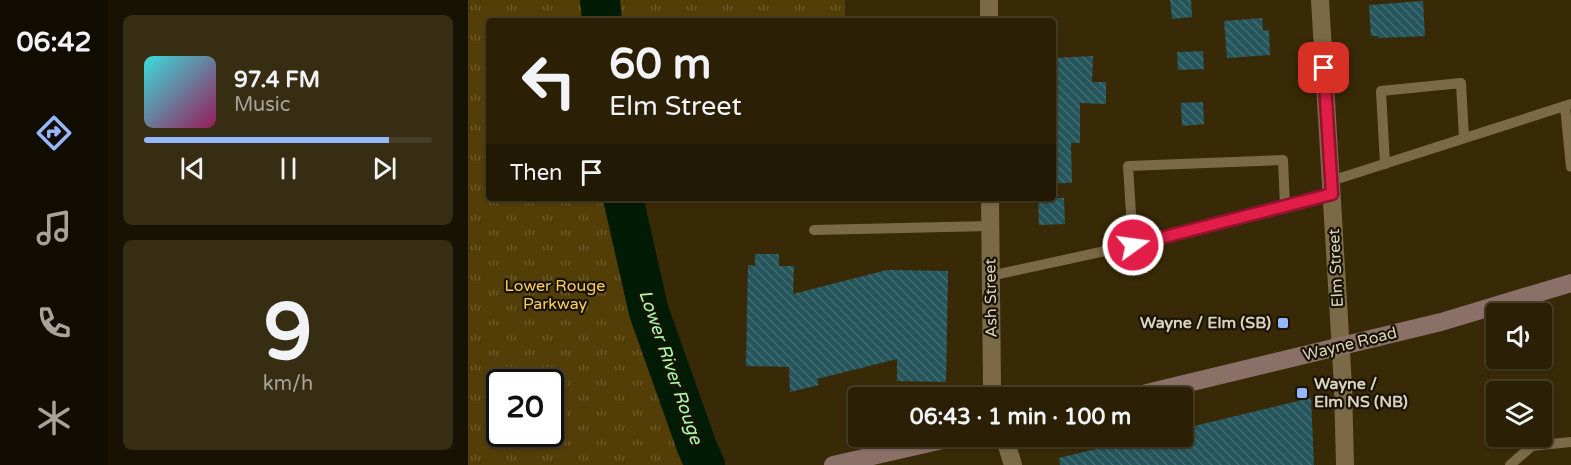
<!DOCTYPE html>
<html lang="en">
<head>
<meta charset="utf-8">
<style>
	:root { --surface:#2b2005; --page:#372d13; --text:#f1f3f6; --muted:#a6a39a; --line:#473e27; --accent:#96b6fd }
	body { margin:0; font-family:"Varela Round",sans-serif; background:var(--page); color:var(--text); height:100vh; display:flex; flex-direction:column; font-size:22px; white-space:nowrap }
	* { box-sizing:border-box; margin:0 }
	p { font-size:20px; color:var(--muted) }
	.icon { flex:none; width:33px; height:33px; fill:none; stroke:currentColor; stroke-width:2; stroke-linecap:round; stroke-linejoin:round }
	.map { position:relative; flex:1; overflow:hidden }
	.drawer { display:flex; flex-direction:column; gap:15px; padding:15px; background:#181203; width:360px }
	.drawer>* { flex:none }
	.banner { position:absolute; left:18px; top:18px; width:570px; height:183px; border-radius:6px; box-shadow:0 2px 4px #0004,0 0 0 2px var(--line); background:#2b2005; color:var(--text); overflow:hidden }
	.buttons { position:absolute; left:1018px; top:303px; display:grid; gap:12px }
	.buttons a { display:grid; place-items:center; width:66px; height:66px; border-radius:6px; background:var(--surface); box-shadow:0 2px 4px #0004,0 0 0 2px var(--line); font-size:30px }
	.speed { position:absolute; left:18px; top:369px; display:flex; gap:12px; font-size:30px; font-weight:700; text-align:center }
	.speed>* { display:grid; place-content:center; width:78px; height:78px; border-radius:50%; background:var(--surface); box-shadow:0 2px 4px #0004,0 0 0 2px var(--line); line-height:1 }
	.speed .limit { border:3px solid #111; border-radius:9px; background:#fff; color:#111 }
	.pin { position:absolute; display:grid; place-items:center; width:51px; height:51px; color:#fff; margin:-26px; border-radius:12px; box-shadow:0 3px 9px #0006 }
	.me { position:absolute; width:66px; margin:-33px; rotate:76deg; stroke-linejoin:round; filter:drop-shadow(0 0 4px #0008) }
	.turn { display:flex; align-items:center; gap:21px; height:126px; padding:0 24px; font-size:27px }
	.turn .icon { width:78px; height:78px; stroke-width:2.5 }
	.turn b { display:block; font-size:42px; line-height:51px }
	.then { display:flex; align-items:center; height:57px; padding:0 24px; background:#0003; gap:12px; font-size:22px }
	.drawer .tile { flex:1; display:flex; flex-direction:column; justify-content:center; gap:9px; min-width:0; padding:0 21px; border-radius:9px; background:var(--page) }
	.drawer .dial { align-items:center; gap:0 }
	.dial b { font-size:78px; line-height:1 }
	.song { display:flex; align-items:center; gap:18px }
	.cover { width:72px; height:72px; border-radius:9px; background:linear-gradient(135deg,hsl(180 70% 55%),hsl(330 70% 35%)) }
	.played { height:6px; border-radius:3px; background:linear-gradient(90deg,var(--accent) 85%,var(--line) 85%) }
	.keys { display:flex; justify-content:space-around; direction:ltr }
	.trip { position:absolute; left:380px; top:387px; width:345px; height:60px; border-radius:6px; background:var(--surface); box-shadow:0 2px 4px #0004,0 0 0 2px var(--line); font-weight:700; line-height:60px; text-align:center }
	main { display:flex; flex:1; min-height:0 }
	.tab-bar { display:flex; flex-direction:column; width:108px; justify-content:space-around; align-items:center; background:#110d02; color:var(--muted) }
	.tab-bar .icon { width:42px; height:42px }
	.tab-bar .current { color:var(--accent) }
	.tab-bar b { font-size:27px; color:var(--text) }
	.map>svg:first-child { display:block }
</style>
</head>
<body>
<main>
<nav class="tab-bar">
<b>06:42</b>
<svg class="icon current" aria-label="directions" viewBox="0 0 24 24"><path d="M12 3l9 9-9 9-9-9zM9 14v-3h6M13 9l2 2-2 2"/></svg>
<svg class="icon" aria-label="music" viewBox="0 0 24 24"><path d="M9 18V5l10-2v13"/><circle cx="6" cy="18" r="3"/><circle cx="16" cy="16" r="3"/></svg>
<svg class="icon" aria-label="phone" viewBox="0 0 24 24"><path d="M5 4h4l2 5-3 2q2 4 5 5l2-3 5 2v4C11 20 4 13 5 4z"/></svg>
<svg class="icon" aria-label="climate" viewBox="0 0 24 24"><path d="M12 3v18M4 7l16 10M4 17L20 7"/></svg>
</nav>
<section class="drawer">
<div class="tile">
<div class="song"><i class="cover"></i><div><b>97.4 FM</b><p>Music</p></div></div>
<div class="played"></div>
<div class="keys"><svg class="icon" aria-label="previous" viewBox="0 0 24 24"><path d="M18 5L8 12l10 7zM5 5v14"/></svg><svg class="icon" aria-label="pause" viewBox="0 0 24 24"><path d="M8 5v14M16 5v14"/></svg><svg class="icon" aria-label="next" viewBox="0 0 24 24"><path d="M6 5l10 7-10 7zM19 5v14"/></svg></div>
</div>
<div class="tile dial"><b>9</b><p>km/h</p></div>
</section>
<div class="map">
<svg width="1103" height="465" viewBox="0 0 1103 465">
	<defs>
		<pattern id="grass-tufts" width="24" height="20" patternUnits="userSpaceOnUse" patternTransform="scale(1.5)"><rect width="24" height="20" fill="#533e08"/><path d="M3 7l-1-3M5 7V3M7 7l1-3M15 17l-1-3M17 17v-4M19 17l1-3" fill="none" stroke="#6b592a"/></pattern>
		<pattern id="building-back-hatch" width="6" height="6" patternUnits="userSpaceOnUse" patternTransform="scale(1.5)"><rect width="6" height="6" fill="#25565c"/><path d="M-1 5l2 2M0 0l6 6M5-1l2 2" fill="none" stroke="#446d72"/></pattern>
	</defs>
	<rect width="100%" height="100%" fill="#392a07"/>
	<!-- grass -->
	<path fill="url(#grass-tufts)" fill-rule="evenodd" d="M0,0h377v21h-356v177h134l26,114 48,135 8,18h-237zM32,382h50v52h-50z"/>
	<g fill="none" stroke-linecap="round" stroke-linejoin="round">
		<!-- river -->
		<g stroke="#011b04" stroke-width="40">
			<path d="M132,0l2,21"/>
			<path d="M155,198l26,114 48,135 8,18"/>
		</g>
	</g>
	<!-- building -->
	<g fill="url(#building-back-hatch)">
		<path d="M702,0h21l1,17 -20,2z"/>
		<path d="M955,1l2,35 -46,2 -1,-2h-7l-2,-31z"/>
		<path d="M794,18l1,13 6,-1 1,25 -43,3 -3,-37z"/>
		<path d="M735,51l1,18 -26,1 -1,-18z"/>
		<path d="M625,56l-1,26h14v22l-26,-1v40h-9l1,40h-19v-125z"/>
		<path d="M735,102l1,22 -22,2 -1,-23z"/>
		<path d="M570,198h26l1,26 -26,1z"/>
		<path d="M287,254h24v12h15l-1,28 94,-24 61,1 -2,111 -49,-1v-22l-80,20 2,6 -29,7 -1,-25 -43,-1 2,-101 7,1z"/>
		<path d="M843,398l3,67h-254l-1,-7 90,-22h33v-7z"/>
	</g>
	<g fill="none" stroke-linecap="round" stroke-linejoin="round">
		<!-- lane -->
		<g stroke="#7a6a47" stroke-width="10">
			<path d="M1097,106l6,61"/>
			<path d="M917,164l-4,-73 80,-8 3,55"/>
			<path d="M863,181l240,-77"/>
			<path d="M346,230l176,-4"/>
			<path d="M665,245l-5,-79 155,-6 2,46"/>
			<path d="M522,276l143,-31 199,-51"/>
			<path d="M1042,465l22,-19 39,-4"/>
		</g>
		<!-- street -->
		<g stroke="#7a6a47" stroke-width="18">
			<path d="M521,0v21"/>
			<path d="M852,0l23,386 2,79"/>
			<path d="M522,198l2,187 3,13"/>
			<path d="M536,436l9,29"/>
		</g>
		<!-- secondary -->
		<g stroke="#8b7068" stroke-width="18">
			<path d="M658,398l315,-76 130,-39"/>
			<path d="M365,465l127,-29"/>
		</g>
	</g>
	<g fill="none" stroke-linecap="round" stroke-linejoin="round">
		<defs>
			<path id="route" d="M665,245l199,-51 -8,-126"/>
		</defs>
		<!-- route casing -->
		<use href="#route" stroke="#92132f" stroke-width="15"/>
		<!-- route -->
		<use href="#route" stroke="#e11d48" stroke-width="10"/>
	</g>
	<!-- markers -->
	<g fill="#96b6fd" stroke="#1a1406" stroke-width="2">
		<rect x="809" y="317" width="12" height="12" rx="3"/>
		<rect x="828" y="387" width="12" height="12" rx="3"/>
	</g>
	<g text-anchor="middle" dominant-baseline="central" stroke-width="4.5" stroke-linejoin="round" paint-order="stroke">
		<!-- street labels -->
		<g font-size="16" fill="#dbd3c0" stroke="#1a1406">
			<text transform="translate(868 268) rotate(-93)">Elm Street</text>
			<text transform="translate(523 298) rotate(-91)">Ash Street</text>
			<text transform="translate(882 344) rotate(-14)">Wayne Road</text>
		</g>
		<!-- park labels -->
		<g font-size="16" fill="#fccc5f" stroke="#1a1406">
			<text x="87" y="286">Lower Rouge<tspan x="87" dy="18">Parkway</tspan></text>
		</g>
		<!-- poi labels -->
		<g font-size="16" font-weight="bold" fill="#dbd3c0" stroke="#1a1406" text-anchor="end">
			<text x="803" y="323">Wayne / Elm (SB)</text>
			<text x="846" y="384" text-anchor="start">Wayne /<tspan x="846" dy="18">Elm NS (NB)</tspan></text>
		</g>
		<!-- water labels -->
		<g font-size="18" font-style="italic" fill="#a7fdac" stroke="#1a1406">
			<text transform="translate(203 367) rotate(71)">Lower River Rouge</text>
		</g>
	</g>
</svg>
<div class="buttons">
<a><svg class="icon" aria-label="sound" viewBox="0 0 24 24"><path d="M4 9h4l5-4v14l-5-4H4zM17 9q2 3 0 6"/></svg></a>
<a><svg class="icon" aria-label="layers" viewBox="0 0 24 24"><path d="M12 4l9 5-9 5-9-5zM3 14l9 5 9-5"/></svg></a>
</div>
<div class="speed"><div class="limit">20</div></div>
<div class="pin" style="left:856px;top:68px;background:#d93025"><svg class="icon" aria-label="arrive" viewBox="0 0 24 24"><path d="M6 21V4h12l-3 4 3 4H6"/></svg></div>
<svg class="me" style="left:665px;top:245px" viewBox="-20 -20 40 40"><circle r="17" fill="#e11d48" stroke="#fff" stroke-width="3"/><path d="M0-11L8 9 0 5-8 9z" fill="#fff"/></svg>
<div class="trip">06:43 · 1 min · 100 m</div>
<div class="banner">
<div class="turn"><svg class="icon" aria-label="left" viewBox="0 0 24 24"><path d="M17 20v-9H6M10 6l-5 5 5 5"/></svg><div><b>60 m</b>Elm Street</div></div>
<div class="then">Then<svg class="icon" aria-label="arrive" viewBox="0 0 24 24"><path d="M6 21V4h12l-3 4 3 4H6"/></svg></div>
</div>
</div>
</main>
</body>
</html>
